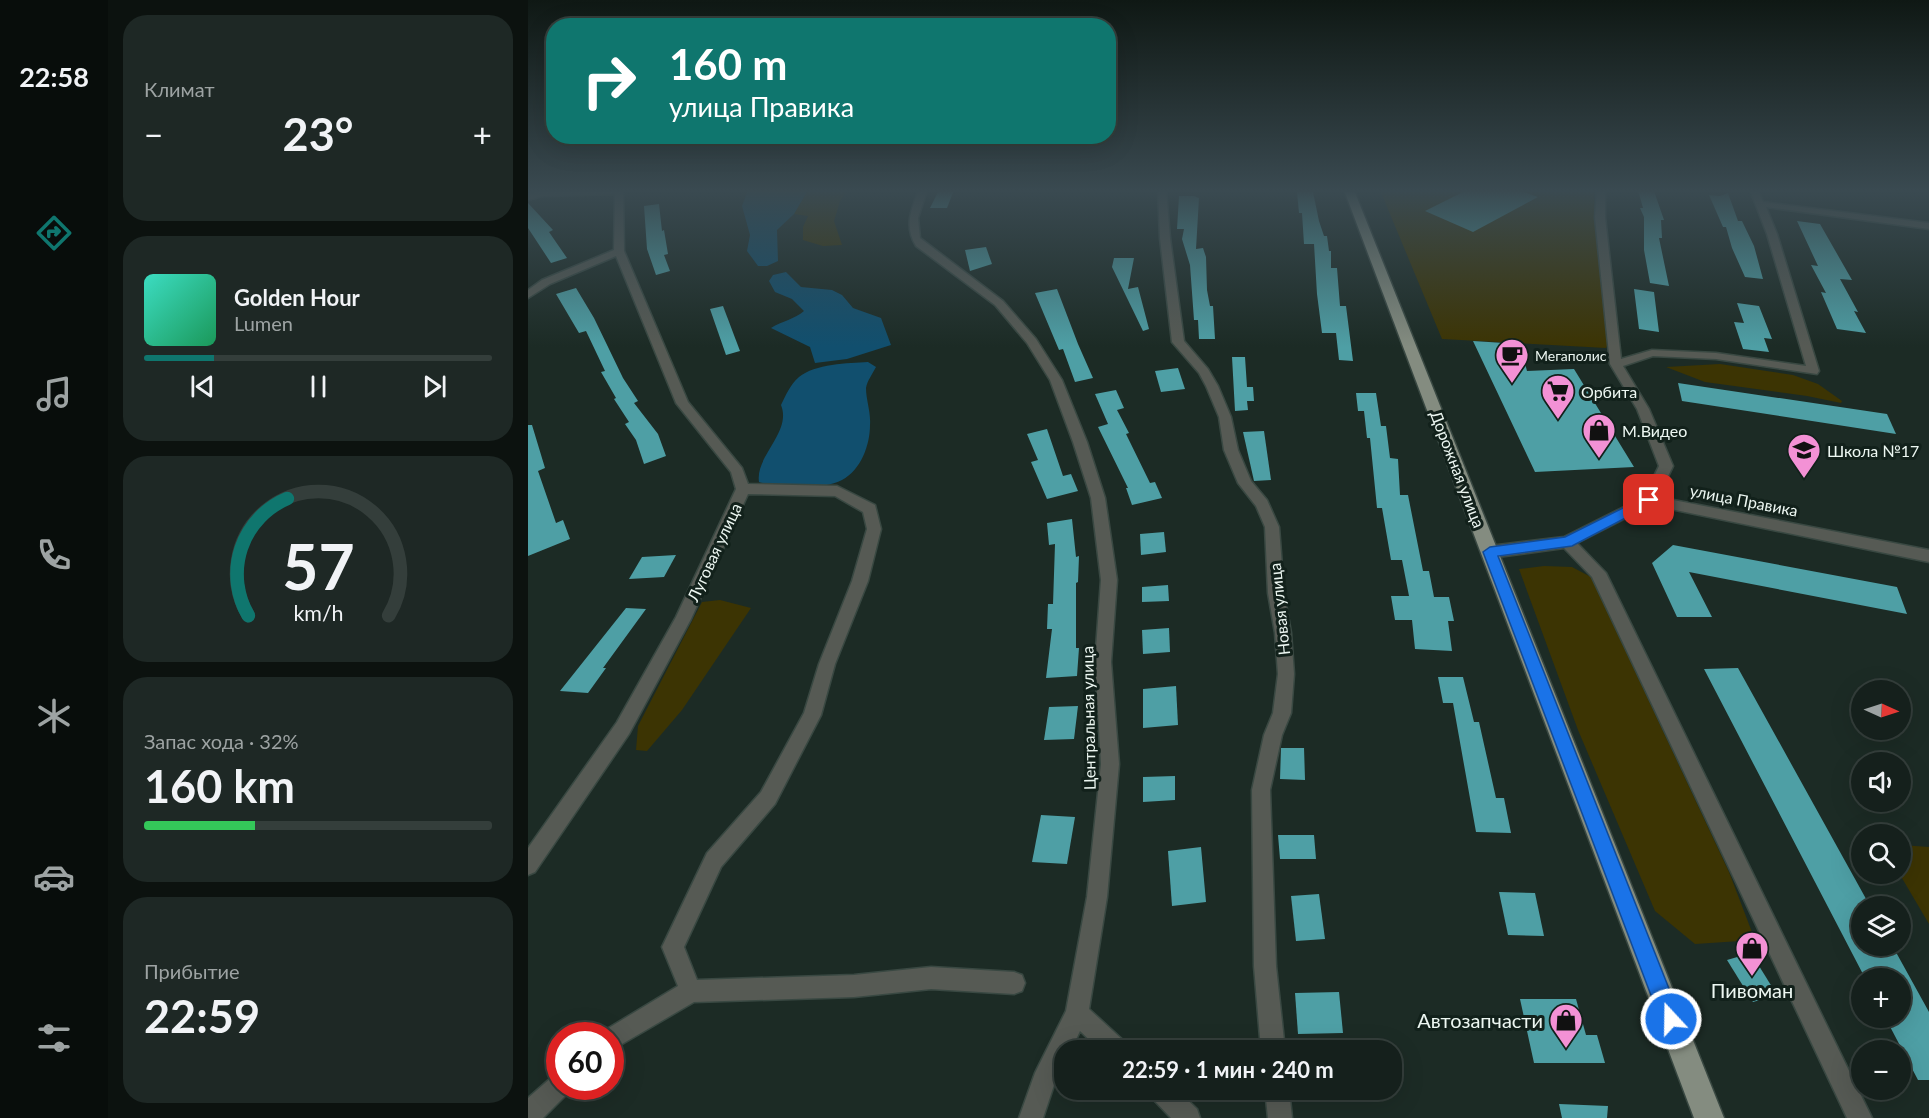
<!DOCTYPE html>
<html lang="ru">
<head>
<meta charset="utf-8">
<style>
	:root { --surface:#15201c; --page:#1e2825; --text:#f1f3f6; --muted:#9da3a3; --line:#343e3b; --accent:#0f766e }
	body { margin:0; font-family:Lato,sans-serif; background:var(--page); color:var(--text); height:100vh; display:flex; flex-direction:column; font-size:22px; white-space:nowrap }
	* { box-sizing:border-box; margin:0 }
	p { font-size:20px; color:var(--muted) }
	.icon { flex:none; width:33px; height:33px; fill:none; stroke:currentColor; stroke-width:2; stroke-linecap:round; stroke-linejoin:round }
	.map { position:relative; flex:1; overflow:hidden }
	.details { display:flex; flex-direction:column; gap:15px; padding:15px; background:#0c120f; width:420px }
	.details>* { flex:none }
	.hud { position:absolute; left:18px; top:18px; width:570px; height:126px; border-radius:24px; box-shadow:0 6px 24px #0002,0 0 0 2px var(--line); background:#0f766e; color:#fff; overflow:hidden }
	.needle { width:39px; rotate:93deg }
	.tools { position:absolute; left:1323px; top:680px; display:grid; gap:12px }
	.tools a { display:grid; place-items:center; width:60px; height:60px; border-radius:50%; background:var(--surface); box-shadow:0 6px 24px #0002,0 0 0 2px var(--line); font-size:30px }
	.speed { position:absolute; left:18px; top:1022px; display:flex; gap:12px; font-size:30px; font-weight:700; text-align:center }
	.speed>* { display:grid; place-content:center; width:78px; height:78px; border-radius:50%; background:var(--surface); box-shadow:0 6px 24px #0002,0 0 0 2px var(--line); line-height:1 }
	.speed .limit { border:9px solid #d22; background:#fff; color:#111 }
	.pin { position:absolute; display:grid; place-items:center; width:51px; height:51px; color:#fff; margin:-26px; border-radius:12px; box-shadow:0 3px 9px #0006 }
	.me { position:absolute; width:66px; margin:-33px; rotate:339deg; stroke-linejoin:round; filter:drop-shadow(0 0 4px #0008) }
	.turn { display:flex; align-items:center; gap:21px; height:126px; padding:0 24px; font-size:27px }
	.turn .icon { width:78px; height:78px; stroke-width:2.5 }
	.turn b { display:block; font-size:42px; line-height:51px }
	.big { font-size:45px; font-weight:700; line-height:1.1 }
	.details .tile { flex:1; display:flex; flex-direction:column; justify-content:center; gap:9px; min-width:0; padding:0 21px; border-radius:24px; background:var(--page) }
	.details .dial { align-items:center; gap:0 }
	.dial svg { height:156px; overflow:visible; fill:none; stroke:var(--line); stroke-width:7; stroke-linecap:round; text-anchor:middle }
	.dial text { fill:var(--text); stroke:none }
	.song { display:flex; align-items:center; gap:18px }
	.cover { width:72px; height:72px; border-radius:9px; background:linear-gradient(135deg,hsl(170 70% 55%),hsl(150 70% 35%)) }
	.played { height:6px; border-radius:3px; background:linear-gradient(90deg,var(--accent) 20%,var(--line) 20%) }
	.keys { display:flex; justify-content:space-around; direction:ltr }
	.heat { display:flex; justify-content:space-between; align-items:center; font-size:33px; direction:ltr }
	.charge { height:9px; border-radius:4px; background:linear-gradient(90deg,#34c759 32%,var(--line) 0) }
	.trip { position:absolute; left:526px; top:1040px; width:348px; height:60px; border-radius:24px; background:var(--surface); box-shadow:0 6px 24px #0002,0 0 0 2px var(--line); font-weight:700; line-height:60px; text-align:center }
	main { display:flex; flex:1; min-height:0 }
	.menu { display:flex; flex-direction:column; width:108px; justify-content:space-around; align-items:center; background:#080d0b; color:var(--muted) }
	.menu .icon { width:42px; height:42px }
	.menu .current { color:var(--accent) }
	.menu b { font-size:27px; color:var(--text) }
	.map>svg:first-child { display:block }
</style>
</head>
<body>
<main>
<nav class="menu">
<b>22:58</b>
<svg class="icon current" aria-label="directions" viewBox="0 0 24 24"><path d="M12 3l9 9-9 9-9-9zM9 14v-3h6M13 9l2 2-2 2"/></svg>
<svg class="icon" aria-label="music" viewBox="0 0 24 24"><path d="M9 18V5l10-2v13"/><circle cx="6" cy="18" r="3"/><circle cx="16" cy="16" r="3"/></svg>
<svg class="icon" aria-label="phone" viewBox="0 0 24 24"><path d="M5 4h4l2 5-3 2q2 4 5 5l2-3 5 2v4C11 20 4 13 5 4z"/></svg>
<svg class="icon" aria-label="climate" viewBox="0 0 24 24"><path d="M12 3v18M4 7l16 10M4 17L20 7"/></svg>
<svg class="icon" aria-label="car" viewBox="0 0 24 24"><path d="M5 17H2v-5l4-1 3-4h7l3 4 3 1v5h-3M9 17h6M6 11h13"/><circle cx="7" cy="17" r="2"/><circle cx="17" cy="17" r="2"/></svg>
<svg class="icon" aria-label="filters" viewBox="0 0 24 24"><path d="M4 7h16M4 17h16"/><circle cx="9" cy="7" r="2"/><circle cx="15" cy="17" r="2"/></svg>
</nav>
<section class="details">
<div class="tile"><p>Климат</p>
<div class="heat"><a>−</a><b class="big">23°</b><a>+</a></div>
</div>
<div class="tile">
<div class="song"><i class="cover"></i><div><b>Golden Hour</b><p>Lumen</p></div></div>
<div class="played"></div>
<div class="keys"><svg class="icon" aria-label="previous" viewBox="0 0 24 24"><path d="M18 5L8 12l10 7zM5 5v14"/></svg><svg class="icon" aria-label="pause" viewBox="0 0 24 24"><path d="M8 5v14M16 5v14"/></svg><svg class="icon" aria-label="next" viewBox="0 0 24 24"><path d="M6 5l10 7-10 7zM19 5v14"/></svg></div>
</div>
<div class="tile dial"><svg viewBox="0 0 100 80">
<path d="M14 69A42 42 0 1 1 86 69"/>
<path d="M14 69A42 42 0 0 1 34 9" stroke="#0f766e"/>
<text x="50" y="56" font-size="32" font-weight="700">57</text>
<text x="50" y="72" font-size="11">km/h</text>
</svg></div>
<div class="tile"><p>Запас хода · 32%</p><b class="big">160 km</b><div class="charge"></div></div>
<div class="tile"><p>Прибытие</p><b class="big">22:59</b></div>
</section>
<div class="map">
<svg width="1401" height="1118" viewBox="0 0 1401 1118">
	<rect width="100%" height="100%" fill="#1c2b25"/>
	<!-- green -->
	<g fill="#3c3403">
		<path d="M280,190h40l-8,11 -6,20 8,24 -19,1 -20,-6v-13l5,-11 -14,-2z"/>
		<path d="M852,190h214l1,26 13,128 -2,4 -164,-9z"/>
		<path d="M1192,364l73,11 25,9 24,17 -1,2 -34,-7 -102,-14 -39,-15z"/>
		<path d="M1016,566l28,1 19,10 138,295 26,68 -60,4 -40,-33 -77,-181 -59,-161z"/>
		<path d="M192,600l31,8 -69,102 -35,41 -11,-1 2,-24 64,-124z"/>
		<path d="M1373,845l28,2v77l-30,-51z"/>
	</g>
	<!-- water -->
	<g fill="#114f6e">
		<path d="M220,190h60l-14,24 -17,16 1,31 -11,5h-9l-11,-15 3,-16 -8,-29z"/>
		<path d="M258,272l15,15 31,3 10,5 11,13 28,10 10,27 -44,14 -32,4 -5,-16 -39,-19c11,-7 24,-9 33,-17l-12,-12 -17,-7 -6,-11 4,-6z"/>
		<path d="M340,362l8,5c-3,6 -9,14 -10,21 0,12 5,24 4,37 0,20 -9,45 -28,55 -19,10 -63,8 -83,2 -4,-26 33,-50 22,-77 5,-10 9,-20 18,-28 16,-13 49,-14 69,-15z"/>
	</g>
	<!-- building -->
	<g fill="#4e9fa5">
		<path d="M411,190h15l-7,18h-17z"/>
		<path d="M939,190h51l20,7 -65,35 -48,-21z"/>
		<path d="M1110,190l16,1 10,29h-3l1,18h-3l10,48 -19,-3 -6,-33v-33l-4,-9h3z"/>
		<path d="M769,192h16l6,29 5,15h3l2,15h2v17h6l3,38h6l7,55 -14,-1 -3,-27h-14l-5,-39 -3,-50h-10l-2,-31h-3z"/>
		<path d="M1200,193l10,28h4l12,25 9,33 -18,-2 -13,-29 -6,-21h-3l-14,-32 11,1z"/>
		<path d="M651,196h15l5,2 -3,51 7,-1 3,9 1,33 3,16h3l2,33h-16l-1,-19h-4l-4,-55 -8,-26 2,-10h-7z"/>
		<path d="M0,203l25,27 -4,2 18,26 -16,5 -23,-35z"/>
		<path d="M131,204l3,27 2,-1 4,24 -4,1 6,16 -14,4 -9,-26 -3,-43z"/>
		<path d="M1269,221l23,3 32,56 -12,-1 18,33 -4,-1 12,22 -29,-4 -16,-37 5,1 -15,-28 7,1z"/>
		<path d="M458,247l6,17 -22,7 -5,-21z"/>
		<path d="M586,258h20l-6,31 10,-2 11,42 -6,2 -31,-64z"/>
		<path d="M48,288l18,30 29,60 15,23 -4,2 24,31 8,22 -22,8 -8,-24 -11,-16 4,-2 -15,-23 2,-1 -15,-26 4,-1 -19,-40 -7,2 -23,-39z"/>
		<path d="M529,289l21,55 15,34 -18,4 -12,-33 -4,1 -24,-57z"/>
		<path d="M1106,289l20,3 5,40 -20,-3z"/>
		<path d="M1209,303l22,3 13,33 -8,-1 5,14 -26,-3 -9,-27 10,1z"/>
		<path d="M195,306l17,45 -14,4 -16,-46z"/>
		<path d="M945,341l47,3 7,27 47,-2 60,98 -99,5z"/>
		<path d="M704,357h13l2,30h6l1,14h-7l1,9 -13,1z"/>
		<path d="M650,368l7,21 -24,3 -6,-21z"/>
		<path d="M1150,383l209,31 9,20 -214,-33z"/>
		<path d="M588,390l8,18 -7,2 12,23 -3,1 24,49 5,-1 7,16 -30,7 -6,-17h2l-30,-61 10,-3 -13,-30z"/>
		<path d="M828,393h20l5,33h5l4,32 8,1 2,36h8l15,76h6l5,26h15l5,24h-6l4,30 -37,-2 -3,-29h-17l-4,-24h18l-7,-36h-11l-9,-52h-5l-7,-70h-3l-3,-27h-6z"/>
		<path d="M0,425h4l13,43 -7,3 18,52 7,-3 7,19 -42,17z"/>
		<path d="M519,429l16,47 8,-2 7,17 -31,8 -16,-37 7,-2 -11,-26z"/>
		<path d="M736,431l7,49 -17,1 -11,-49z"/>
		<path d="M544,519l4,38 3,-1 -1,26 -2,1v65h3l-2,28 -31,2 6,-49h-5l1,-25h5l2,-60 -6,1 -2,-22z"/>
		<path d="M636,532l2,20 -25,3 -1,-21z"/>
		<path d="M1145,545l224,42 10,27 -218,-42 23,45h-35l-25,-54z"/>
		<path d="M148,555l-12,22 -35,2 13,-22z"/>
		<path d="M640,585l1,16 -27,1v-15z"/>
		<path d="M98,608l20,1 -43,59h3l-18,25 -28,-2z"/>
		<path d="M641,628l1,24 -27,2 -1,-24z"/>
		<path d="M1210,668l132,238h-8v39h30l37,67v68h-11l-33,-63h15v-39h-35l-161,-309z"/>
		<path d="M910,677h25l11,45h5l17,76h8l7,35 -35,-1 -23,-129h-10z"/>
		<path d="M648,686l2,39 -35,3v-39z"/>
		<path d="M550,706l-4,33 -30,1 5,-33z"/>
		<path d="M753,748h23l1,32 -25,-1z"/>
		<path d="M647,776v24l-32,2v-25z"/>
		<path d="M513,815l34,2 -8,47 -35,-2z"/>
		<path d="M750,835h36l2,24h-36z"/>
		<path d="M673,847l5,55 -34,4 -4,-55z"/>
		<path d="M971,892l36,1 9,43 -36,-1z"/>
		<path d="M791,894l6,45 -29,2 -5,-45z"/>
		<path d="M1223,953l26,42 -24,7 -26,-42z"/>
		<path d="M811,992l4,41 -45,1 -3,-41z"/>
		<path d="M992,999h56l10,36h11l8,28h-71z"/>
		<path d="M1031,1104l49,2 -1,12h-45z"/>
	</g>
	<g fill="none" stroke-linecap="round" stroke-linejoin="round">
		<defs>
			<g id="minor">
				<path d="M14,190h81l1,61 64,151 54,66 6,16 89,2 38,19 6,24 -13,52 -33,83 -14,51 -46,89 -54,63 -37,80 13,33 157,-5 77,-8 83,5 8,3 3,8 -3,8 -8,3 -83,-5 -77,8 -160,5 -84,49v-16h-10l2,-3 76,-46 -16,-39 45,-94 54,-61 43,-79 15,-49 33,-83 15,-52 -4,-17 -28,-16 -87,-2 -57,125 -62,115 -94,138 -7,3v-27l89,-126 59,-105 60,-128 -5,-17 -55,-69 -60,-147 -66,28 -22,14v-8l14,-10 72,-30 1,-56 -73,2 -14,4v-6z"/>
				<path d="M391,190h8l-9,28 2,20 83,63 33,38 26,41 25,62 18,56 12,82 -6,82 8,102 -12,133 -18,112 36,33 4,8h-29l-20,-19 -9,19h-6v12l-11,23 -11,33h-24l16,-45 31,-62 21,-114 14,-133 -6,-102 6,-82 -10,-82 -18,-56 -23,-62 -23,-37 -32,-38 -79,-59c-12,-19 -5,-37 3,-56z"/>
				<path d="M630,190h8l4,48 14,103 24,28 10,17 13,31 7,33 13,31 16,19 12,27 5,66 7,40 3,41 -3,39 -9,22 -12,55 6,176 9,84h-24l-7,-84 -2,-176 12,-55 9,-22 5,-39 -3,-41 -7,-40 -3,-66 -9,-21 -18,-23 -14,-33 -5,-33 -13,-31 -7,-13 -27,-31 -12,-104z"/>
				<path d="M1069,190h8v27l16,142 31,-9 64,3 90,13 -39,-132 -17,-44h8l5,12 166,21v6l-163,-22 11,27 42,137 -2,3 -101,-15 -63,-3 -30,10 26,43 24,57 -15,31 271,53v12l-278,-57 -74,38 29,30 266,545h-25l-255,-541 -28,-29 -74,10 -5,-2 -2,-4 2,-4 5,-2 74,-9 80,-40 15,-31 -22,-57 -27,-45 -15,-147z"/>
				<path d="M32,1073v13h12l-4,7 -25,25h-15v-20l24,-21z"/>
				<path d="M619,1089h29l21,20 3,9h-29l-20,-21z"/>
				<path d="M737,1089h24l3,29h-24z"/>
			</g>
			<path id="primary" d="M816,190h10l370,928h-30z"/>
		</defs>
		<!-- minor casing -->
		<use href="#minor" stroke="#394842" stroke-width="3"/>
		<!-- primary casing -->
		<use href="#primary" stroke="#394842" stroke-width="3"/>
		<!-- minor -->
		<use href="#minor" fill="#565a54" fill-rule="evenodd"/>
		<!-- primary -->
		<use href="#primary" fill="#848c80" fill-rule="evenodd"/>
	</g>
	<!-- sky -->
	<linearGradient id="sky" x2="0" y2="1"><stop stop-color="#0f1814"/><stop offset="0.55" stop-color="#3a4a51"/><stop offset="1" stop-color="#3a4a51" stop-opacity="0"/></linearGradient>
	<rect width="1401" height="347" fill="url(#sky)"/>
	<!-- route -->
	<path fill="#1a73e8" stroke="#114b97" stroke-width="1.5" d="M1121,495l7,5 -2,3 -82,43 -74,10 183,463 -3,7 -7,3 -7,-3 -4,-7 -177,-467 7,-5 75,-10z"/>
	<!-- icons -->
	<defs>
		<symbol id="cafe-pin" viewBox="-11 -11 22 30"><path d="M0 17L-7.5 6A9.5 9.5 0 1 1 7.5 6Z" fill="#f391d5" stroke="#12211b"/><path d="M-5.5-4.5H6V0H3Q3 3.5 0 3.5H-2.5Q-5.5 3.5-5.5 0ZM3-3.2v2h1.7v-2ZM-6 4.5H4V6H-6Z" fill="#111"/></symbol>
		<symbol id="supermarket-pin" viewBox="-11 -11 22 30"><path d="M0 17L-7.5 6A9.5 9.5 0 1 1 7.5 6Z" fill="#f391d5" stroke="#12211b"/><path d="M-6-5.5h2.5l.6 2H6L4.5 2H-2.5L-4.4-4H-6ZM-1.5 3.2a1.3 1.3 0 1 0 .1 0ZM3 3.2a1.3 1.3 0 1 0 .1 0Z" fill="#111"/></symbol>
		<symbol id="shop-pin" viewBox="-11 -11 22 30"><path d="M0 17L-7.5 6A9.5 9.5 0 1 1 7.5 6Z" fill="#f391d5" stroke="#12211b"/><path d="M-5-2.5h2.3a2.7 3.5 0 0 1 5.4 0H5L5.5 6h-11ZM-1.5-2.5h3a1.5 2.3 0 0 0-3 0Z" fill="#111"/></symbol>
		<symbol id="school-pin" viewBox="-11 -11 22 30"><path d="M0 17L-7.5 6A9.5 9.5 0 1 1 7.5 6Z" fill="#f391d5" stroke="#12211b"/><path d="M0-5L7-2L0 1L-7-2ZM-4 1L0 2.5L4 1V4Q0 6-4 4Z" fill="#111"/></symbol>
	</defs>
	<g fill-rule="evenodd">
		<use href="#cafe-pin" x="965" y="336" width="38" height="52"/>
		<use href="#supermarket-pin" x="1011" y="372" width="38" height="52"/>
		<use href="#shop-pin" x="1052" y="411" width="38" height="52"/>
		<use href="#school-pin" x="1257" y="431" width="38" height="52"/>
		<use href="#shop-pin" x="1205" y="929" width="38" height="52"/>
		<use href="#shop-pin" x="1019" y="1001" width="38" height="52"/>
	</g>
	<g text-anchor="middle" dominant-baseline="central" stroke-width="6" stroke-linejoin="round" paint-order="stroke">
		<!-- far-poi labels -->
		<g font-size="14" fill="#edf7f2" stroke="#12211b" text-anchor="start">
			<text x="1007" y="355">Мегаполис</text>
		</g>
		<!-- poi labels -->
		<g font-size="16" fill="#edf7f2" stroke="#12211b" text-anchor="start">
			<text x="1053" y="391">Орбита</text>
			<text x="1094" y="430">М.Видео</text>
			<text x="1299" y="450">Школа №17</text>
		</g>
		<!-- street labels -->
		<g font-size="16" fill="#edf7f2" stroke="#12211b">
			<text transform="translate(930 469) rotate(69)">Дорожная улица</text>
			<text transform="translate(1216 500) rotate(11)">улица Правика</text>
			<text transform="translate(186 552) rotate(-65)">Луговая улица</text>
			<text transform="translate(751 609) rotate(-96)">Новая улица</text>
			<text transform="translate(560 718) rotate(-91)">Центральная улица</text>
		</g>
		<!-- near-poi labels -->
		<g font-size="20" fill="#edf7f2" stroke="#12211b">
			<text x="1224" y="990">Пивоман</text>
			<text x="1015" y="1020" text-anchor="end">Автозапчасти</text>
		</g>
	</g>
</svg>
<div class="tools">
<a><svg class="needle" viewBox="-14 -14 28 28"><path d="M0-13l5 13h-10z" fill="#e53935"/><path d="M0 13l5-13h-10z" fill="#9da3a3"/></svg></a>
<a><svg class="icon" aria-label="sound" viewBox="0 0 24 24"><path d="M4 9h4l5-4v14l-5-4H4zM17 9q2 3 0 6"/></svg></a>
<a><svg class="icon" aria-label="search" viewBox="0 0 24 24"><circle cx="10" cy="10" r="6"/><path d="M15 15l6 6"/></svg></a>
<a><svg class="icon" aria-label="layers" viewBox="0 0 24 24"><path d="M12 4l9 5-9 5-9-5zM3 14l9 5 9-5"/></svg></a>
<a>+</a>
<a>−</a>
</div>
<div class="speed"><div class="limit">60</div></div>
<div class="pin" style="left:1121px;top:500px;background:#d93025"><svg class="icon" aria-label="arrive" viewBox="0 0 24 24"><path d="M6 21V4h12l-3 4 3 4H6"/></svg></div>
<svg class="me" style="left:1143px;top:1019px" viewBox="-20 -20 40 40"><circle r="17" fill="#1a73e8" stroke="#fff" stroke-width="3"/><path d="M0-11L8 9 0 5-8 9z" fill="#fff"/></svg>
<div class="trip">22:59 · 1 мин · 240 m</div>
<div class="hud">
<div class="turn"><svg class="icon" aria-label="right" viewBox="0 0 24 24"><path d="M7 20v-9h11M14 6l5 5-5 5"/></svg><div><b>160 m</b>улица Правика</div></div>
</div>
</div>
</main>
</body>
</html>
